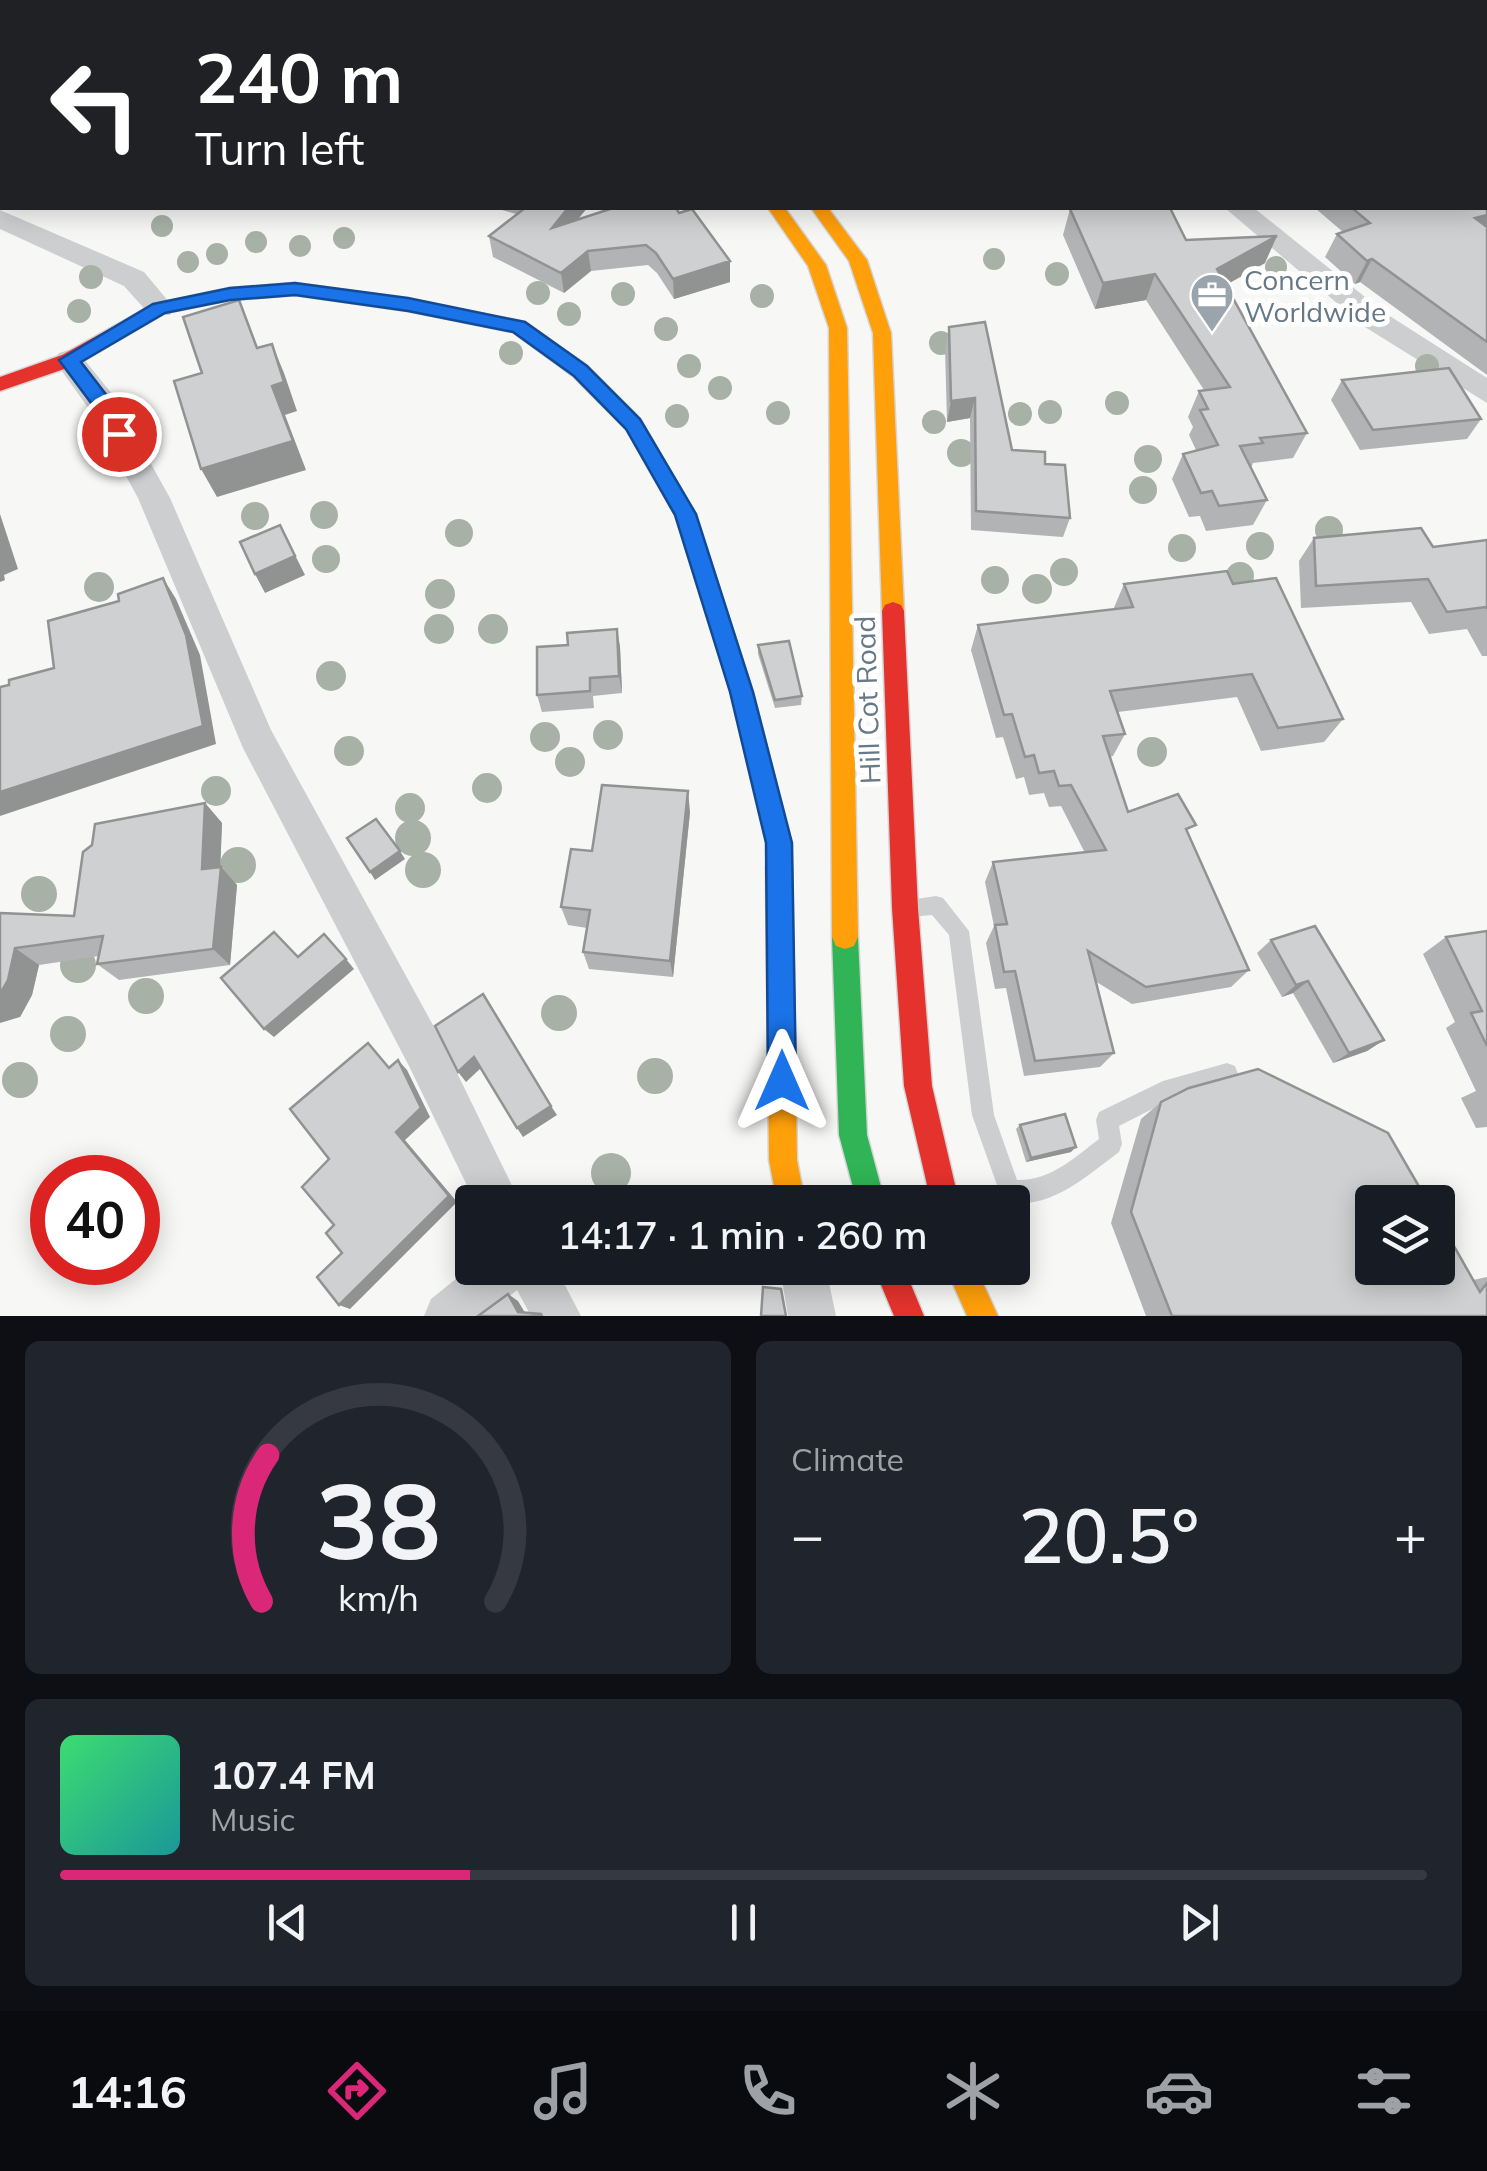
<!DOCTYPE html>
<html lang="en">
<head>
<meta charset="utf-8">
<style>
	:root { --surface:#171b24; --page:#20242c; --text:#f1f3f6; --muted:#9ea1a6; --line:#363941; --accent:#db2777 }
	body { margin:0; font-family:Mulish,sans-serif; background:var(--page); color:var(--text); height:100vh; display:flex; flex-direction:column; font-size:38px; white-space:nowrap }
	* { box-sizing:border-box; margin:0 }
	p { font-size:32px; color:var(--muted) }
	.icon { flex:none; width:55px; height:55px; fill:none; stroke:currentColor; stroke-width:2; stroke-linecap:round; stroke-linejoin:round }
	.map { position:relative; height:1316px; overflow:hidden }
	.drawer { display:flex; flex-direction:column; gap:25px; padding:25px; background:#0d0f14; flex:1 }
	.drawer>* { flex:none }
	.guide { position:absolute; left:0px; top:0px; width:1488px; height:210px; box-shadow:0 5px 25px #0003; background:#202124; color:#fff; overflow:hidden }
	.buttons { position:absolute; left:1355px; top:1185px; display:grid; gap:20px }
	.buttons a { display:grid; place-items:center; width:100px; height:100px; border-radius:10px; background:var(--surface); box-shadow:0 5px 25px #0003; font-size:50px }
	.speed { position:absolute; left:30px; top:1155px; display:flex; gap:20px; font-size:50px; font-weight:700; text-align:center }
	.speed>* { display:grid; place-content:center; width:130px; height:130px; border-radius:50%; background:var(--surface); box-shadow:0 5px 25px #0003; line-height:1 }
	.speed .limit { border:15px solid #d22; background:#fff; color:#111 }
	.pin { position:absolute; display:grid; place-items:center; width:85px; height:85px; color:#fff; margin:-42px; border:5px solid #fff; border-radius:50%; box-shadow:0 2px 10px #0007 }
	.me { position:absolute; width:110px; margin:-55px; rotate:0deg; stroke-linejoin:round; filter:drop-shadow(0 0 8px #0008) }
	.turn { display:flex; align-items:center; gap:35px; height:210px; padding:0 30px; font-size:45px }
	.turn .icon { width:130px; height:130px; stroke-width:2.5 }
	.turn b { display:block; font-size:70px; line-height:85px }
	.big { font-size:75px; font-weight:600; line-height:1.1 }
	.drawer .widget { flex:1; display:flex; flex-direction:column; justify-content:center; gap:15px; min-width:0; padding:0 35px; border-radius:15px; background:var(--page) }
	.drawer .dial { align-items:center; gap:0 }
	.dial svg { height:260px; overflow:visible; fill:none; stroke:var(--line); stroke-width:7; stroke-linecap:round; text-anchor:middle }
	.dial text { fill:var(--text); stroke:none }
	.song { display:flex; align-items:center; gap:30px }
	.cover { width:120px; height:120px; border-radius:15px; background:linear-gradient(135deg,hsl(140 70% 55%),hsl(180 70% 35%)) }
	.played { height:10px; border-radius:5px; background:linear-gradient(90deg,var(--accent) 30%,var(--line) 30%) }
	.keys { display:flex; justify-content:space-around; direction:ltr }
	.heat { display:flex; justify-content:space-between; align-items:center; font-size:55px; direction:ltr }
	.drawer .tiles { flex:1; display:grid; gap:25px; grid-template-columns:1fr 1fr }
	.widget:last-child { grid-column:span 2 }
	.trip { position:absolute; left:455px; top:1185px; width:575px; height:100px; border-radius:10px; background:var(--surface); box-shadow:0 5px 25px #0003; font-weight:600; line-height:100px; text-align:center }
	.tab-bar { display:flex; height:160px; justify-content:space-around; align-items:center; background:#090b0e; color:var(--muted) }
	.tab-bar .icon { width:70px; height:70px }
	.tab-bar .selected { color:var(--accent) }
	.tab-bar b { font-size:45px; color:var(--text) }
	.map>svg:first-child { display:block }
</style>
</head>
<body>
<div class="map">
<svg width="1487" height="1316" viewBox="0 0 1487 1316">
	<rect width="100%" height="100%" fill="#f7f7f6"/>
	<g fill="none" stroke-linecap="round" stroke-linejoin="round">
		<defs>
			<g id="fast">
				<path d="M644,436l7,2 44,76 58,178 38,151 -3,32 -9,4 -9,-4 -3,-32 -36,-151 -56,-177 -41,-72z"/>
				<path d="M845,925l9,3 4,9 9,198 18,67h-28l-18,-67 -7,-198 4,-9z"/>
			</g>
			<g id="slow">
				<path d="M768,208h17l41,57 21,63 11,609 -4,9 -9,3 -9,-3 -4,-9 -3,-609 -21,-62z"/>
				<path d="M811,208h17l39,52 24,73 13,278 -3,6h-16l-3,-6 -9,-278 -24,-72z"/>
				<path d="M779,855l9,4 4,8 5,293 8,42h-28l-8,-42 -3,-293 4,-8z"/>
				<path d="M946,1268h30l22,48h-31z"/>
			</g>
			<g id="jam">
				<path d="M2,70v10l-2,1v-10z"/>
				<path d="M295,283l113,16 117,23 62,44 53,53 14,24 -10,7 -7,-2 -11,-19 -53,-53 -60,-44 -105,-21 -113,-16 -65,5 -65,13 -89,52 -76,26v-14l62,-22 92,-51 76,-16z"/>
				<path d="M893,602l8,3 3,6 14,297 14,178 27,116h-28l-27,-116 -12,-178 -10,-297 3,-6z"/>
				<path d="M874,1268h30l20,48h-30z"/>
			</g>
		</defs>
		<!-- fast casing -->
		<use href="#fast" stroke="#d4d5d6" stroke-width="3"/>
		<!-- slow casing -->
		<use href="#slow" stroke="#d4d5d6" stroke-width="3"/>
		<!-- jam casing -->
		<use href="#jam" stroke="#d4d5d6" stroke-width="3"/>
		<!-- lane -->
		<path fill="#cccecf" fill-rule="evenodd" d="M936,896l7,2 26,33 25,184 23,65c33,1 57,-22 82,-41l-3,-19 3,-8 64,-31 64,-18 8,3 3,8 -3,8 -69,20 -47,24 3,18 -3,8c-31,23 -75,64 -117,47l-30,-84 -23,-180 -17,-20 -22,2 -7,-2 -3,-7 3,-7z"/>
		<!-- street -->
		<g fill="#cccecf" fill-rule="evenodd">
			<path d="M979,0h24l1,2h-24z"/>
			<path d="M1387,0h24l1,2h-24z"/>
			<rect x="1485" y="81" width="2" height="16"/>
			<path d="M1225,208h29l131,105 102,65v25l-122,-76z"/>
			<path d="M0,210l144,62 30,36 -4,7h-20l-26,-29 -124,-57z"/>
			<path d="M69,350l10,3 33,41 58,104 101,232 168,306 81,166h-45l-66,-136 -166,-318 -105,-250 -49,-89 -35,-49 5,-7z"/>
			<path d="M472,1266l84,2 25,48h-50l-14,-26 -32,26h-61l7,-17z"/>
			<path d="M780,1268h46l10,48h-48z"/>
		</g>
		<!-- fast -->
		<use href="#fast" fill="#30b455" fill-rule="evenodd"/>
		<!-- slow -->
		<use href="#slow" fill="#ff9f0a" fill-rule="evenodd"/>
		<!-- jam -->
		<use href="#jam" fill="#e5322d" fill-rule="evenodd"/>
	</g>
	<!-- trees -->
	<g fill="#a7b1a5">
		<circle cx="162" cy="226" r="11"/>
		<circle cx="344" cy="238" r="11"/>
		<circle cx="256" cy="242" r="11"/>
		<circle cx="300" cy="246" r="11"/>
		<circle cx="217" cy="254" r="11"/>
		<circle cx="994" cy="259" r="11"/>
		<circle cx="188" cy="262" r="11"/>
		<circle cx="1276" cy="267" r="11"/>
		<circle cx="1057" cy="274" r="12"/>
		<circle cx="91" cy="277" r="12"/>
		<circle cx="538" cy="293" r="12"/>
		<circle cx="623" cy="294" r="12"/>
		<circle cx="762" cy="296" r="12"/>
		<circle cx="79" cy="311" r="12"/>
		<circle cx="569" cy="314" r="12"/>
		<circle cx="666" cy="329" r="12"/>
		<circle cx="941" cy="343" r="12"/>
		<circle cx="511" cy="353" r="12"/>
		<circle cx="689" cy="366" r="12"/>
		<circle cx="1427" cy="366" r="12"/>
		<circle cx="720" cy="388" r="12"/>
		<circle cx="1117" cy="403" r="12"/>
		<circle cx="1050" cy="412" r="12"/>
		<circle cx="778" cy="413" r="12"/>
		<circle cx="1020" cy="414" r="12"/>
		<circle cx="677" cy="416" r="12"/>
		<circle cx="934" cy="422" r="12"/>
		<circle cx="961" cy="453" r="14"/>
		<circle cx="1148" cy="459" r="14"/>
		<circle cx="1143" cy="490" r="14"/>
		<circle cx="324" cy="515" r="14"/>
		<circle cx="255" cy="516" r="14"/>
		<circle cx="1329" cy="530" r="14"/>
		<circle cx="459" cy="533" r="14"/>
		<circle cx="1260" cy="546" r="14"/>
		<circle cx="1182" cy="548" r="14"/>
		<circle cx="326" cy="559" r="14"/>
		<circle cx="1064" cy="572" r="14"/>
		<circle cx="1240" cy="576" r="14"/>
		<circle cx="995" cy="580" r="14"/>
		<circle cx="99" cy="587" r="15"/>
		<circle cx="1037" cy="589" r="15"/>
		<circle cx="440" cy="594" r="15"/>
		<circle cx="439" cy="629" r="15"/>
		<circle cx="493" cy="629" r="15"/>
		<circle cx="331" cy="676" r="15"/>
		<circle cx="608" cy="735" r="15"/>
		<circle cx="545" cy="737" r="15"/>
		<circle cx="349" cy="751" r="15"/>
		<circle cx="1152" cy="752" r="15"/>
		<circle cx="570" cy="762" r="15"/>
		<circle cx="487" cy="788" r="15"/>
		<circle cx="216" cy="791" r="15"/>
		<circle cx="410" cy="808" r="15"/>
		<circle cx="413" cy="838" r="18"/>
		<circle cx="238" cy="865" r="18"/>
		<circle cx="423" cy="870" r="18"/>
		<circle cx="39" cy="894" r="18"/>
		<circle cx="78" cy="965" r="18"/>
		<circle cx="146" cy="996" r="18"/>
		<circle cx="559" cy="1013" r="18"/>
		<circle cx="68" cy="1034" r="18"/>
		<circle cx="655" cy="1076" r="18"/>
		<circle cx="20" cy="1080" r="18"/>
		<circle cx="611" cy="1173" r="20"/>
	</g>
	<!-- wall -->
	<g fill="#b2b3b4">
		<path d="M34,0h265l-1,2h-263z"/>
		<path d="M1063,0h183l1,2h-182z"/>
		<path d="M1487,7v36l-2,-2v-31z"/>
		<path d="M1487,186v189l-127,-93 -5,2 -30,-27 12,-23 6,-2 -28,-24h170z"/>
		<path d="M495,208h92l-9,11 101,-6 51,48v21l-56,17 -17,-26 -9,-8 -57,6 -27,22 -71,-36 -4,-21 27,-22z"/>
		<path d="M1070,209l195,54 -39,22 81,148 -14,25 -40,5 -2,5 16,32 -14,25 -47,6 -6,-15 -11,1 -17,-38 11,-25 13,-4 -7,-15 4,-8 -5,-10 11,-26 5,-1 -58,-90 -51,9 -32,-74z"/>
		<path d="M949,327l63,123 33,14 25,54 -7,19 -92,-7 -1,-112 -23,4 -2,-74z"/>
		<path d="M1342,380l139,39 -14,20 -107,11 -29,-50z"/>
		<path d="M1314,538l119,9 54,-7v116h-5l-15,-27 -38,5 -18,-32 -110,6 -2,-47z"/>
		<path d="M1124,584h109l110,135 -19,23 -63,9 -24,-54 -119,15 7,22 -12,22 -3,1 18,55 61,23 60,135 -18,17 -99,17 -37,-23 19,72 -14,14 -76,9 -18,-88 -11,1 -9,-46 8,-17 -9,-44 8,-20 92,-9 -24,-47 -12,1 -5,-14 -15,2 -5,-18 -8,2 -13,-42 -7,1 -25,-88 7,-25 135,-15z"/>
		<path d="M617,629l3,18 2,46 -29,3 1,12 -52,4 -5,-17 31,-50z"/>
		<path d="M758,645l44,51 -1,9 -26,3 -17,-54z"/>
		<path d="M205,803l17,20 -2,44 17,18 -7,80 -111,15 -22,-16 2,-8 -60,9 -7,30 -12,22 -20,-104 74,3z"/>
		<path d="M690,812l-17,165 -84,-8 -6,-17 4,-24 -19,-3 -7,-18 31,-56z"/>
		<path d="M1487,931v196l-11,1 -15,-30 15,-7 -30,-63 9,-6 -32,-68 23,-17z"/>
		<path d="M1271,940l113,100 -17,11 -34,12 -40,-70 -11,4 -25,-44z"/>
		<path d="M1161,1102l312,178 14,-3v39h-341l-35,-93 30,-104z"/>
		<path d="M1020,1125l51,27 -45,10 -10,-33z"/>
	</g>
	<!-- shaded-wall -->
	<g fill="#919292">
		<path d="M568,208h19l-32,40 -3,-20z"/>
		<path d="M1487,215v20l-12,-17z"/>
		<path d="M1277,236l-12,27 -59,33 11,-27z"/>
		<path d="M588,251l3,20 -27,22 -3,-20z"/>
		<path d="M1372,259l-12,23 -5,2 12,-23z"/>
		<path d="M730,261v21l-56,17 -1,-20z"/>
		<path d="M1155,274l-9,26 -51,9 8,-26z"/>
		<path d="M272,344l12,29 13,38 -12,4 21,55 -89,27 -16,-28 71,-83z"/>
		<path d="M975,398l-5,20 -23,4 4,-21z"/>
		<path d="M0,514l18,55 -14,6 1,5 -5,2z"/>
		<path d="M280,525l25,50 -40,18 -10,-19z"/>
		<path d="M163,578l13,21 24,56 16,89 -216,72v-24z"/>
		<path d="M617,629l3,18 2,46 -3,-17z"/>
		<path d="M688,791l2,21 -17,165 -3,-16z"/>
		<path d="M205,803l17,20 -2,53 1,-9 16,18 -7,80 -17,-16 -11,-80z"/>
		<path d="M400,851l5,8 -30,21 -5,-8z"/>
		<path d="M15,948l24,17 -7,30 -12,22 -20,6v-29z"/>
		<path d="M346,959l8,10 -80,68 -10,-8z"/>
		<path d="M1308,981l-15,12 -11,4 14,-12z"/>
		<path d="M1384,1040l-17,11 -34,12 16,-10z"/>
		<path d="M474,1057l7,11 -15,14 -8,-10z"/>
		<path d="M398,1060l9,10 23,47 -25,23 52,62 -107,107 -11,-4 57,-173z"/>
		<path d="M551,1106l6,9 -34,22 -6,-9z"/>
		<path d="M1076,1147l-5,5 -45,10 5,-4z"/>
		<path d="M508,1294l10,7 9,15 -9,-4z"/>
	</g>
	<!-- building -->
	<g fill="#cfd0d1" stroke="#919292" stroke-width="2.5">
		<path d="M404,0h539l5,2h-546z"/>
		<path d="M1080,0h165l2,2h-166z"/>
		<path d="M1487,186v29l-12,3 12,9v115l-115,-83 -5,2 -30,-27 33,-11 -18,-15h133v-21z"/>
		<path d="M525,208h43l-16,20 61,-20h63l3,5 13,-4 38,52 -57,18 -17,-26 -10,-8 -58,6 -27,22 -72,-37z"/>
		<path d="M1083,208h87l16,32 91,-4 -60,33 90,164 -47,5 3,5 -23,3 27,54 -48,6 -7,-15 -11,2 -18,-39 35,-9 -18,-35 8,-1 -9,-18 31,-4 -75,-113 -52,9 -33,-74z"/>
		<path d="M239,300l18,48 15,-4 12,38 -12,4 21,55 -92,28 -27,-88 28,-8 -19,-56z"/>
		<path d="M985,322l27,128 33,2v12l20,1 5,53 -94,-7 -1,-113 -24,3 -2,-74z"/>
		<path d="M1449,368l32,51 -108,11 -31,-50z"/>
		<path d="M280,525l15,31 -40,18 -15,-32z"/>
		<path d="M1421,528l12,19 54,-7v68l-1,-1 -39,5 -19,-33 -112,7 -2,-48z"/>
		<path d="M1227,571l6,13 43,-6 67,141 -65,9 -26,-54 -142,17 15,43 -22,2 25,76 50,-18 18,31 -10,4 63,141 -103,17 -58,-36 26,102 -79,8 -20,-90 -11,1 -9,-47 12,-1 -14,-62 113,-12 -35,-65 -12,1 -5,-15 -15,2 -5,-18 -9,2 -13,-43 -8,1 -26,-90 155,-18 -9,-23z"/>
		<path d="M163,578l23,57 17,91 -203,66v-105l9,-2v-5l45,-12 -6,-47 71,-20 -1,-7z"/>
		<path d="M617,629l2,47 -29,2v13l-53,4v-48l31,-2 -1,-12z"/>
		<path d="M789,641l13,55 -27,4 -17,-55z"/>
		<path d="M602,785l86,6 -18,170 -87,-9 7,-42 -29,-3 10,-58 21,2z"/>
		<path d="M205,803l-3,66 19,-2 -8,82 -116,15 6,-28 -88,12 -7,32 -8,14v-81l74,3 9,-64 9,-7 3,-21z"/>
		<path d="M376,819l24,32 -30,21 -23,-34z"/>
		<path d="M1315,926l69,114 -35,13 -41,-72 -12,4 -25,-45z"/>
		<path d="M1487,931v115l-16,-33 11,-2 -36,-74z"/>
		<path d="M274,932l24,25 26,-23 22,25 -82,70 -43,-51z"/>
		<path d="M483,994l68,112 -34,22 -43,-71 -16,15 -23,-46z"/>
		<path d="M368,1043l21,25 9,-8 23,48 -25,24 53,64 -110,109 -22,-28 25,-24 -16,-20 8,-8 -32,-38 27,-28 -39,-50z"/>
		<path d="M1258,1069l130,64 40,69h-56v66h66v-50l42,74 7,-9v33h-315l-41,-104 30,-110 28,-14z"/>
		<path d="M1065,1114l11,33 -45,11 -11,-33z"/>
		<path d="M763,1287l18,2 5,27h-25z"/>
		<path d="M508,1294l10,18 23,2 1,2h-64z"/>
	</g>
	<!-- route -->
	<path fill="#1a73e8" stroke="#114b97" stroke-width="2.5" d="M295,283l113,15 117,24 62,44 53,53 56,95 57,178 39,151 4,238 -4,10 -10,4 -10,-4 -4,-10 -2,-238 -36,-151 -55,-177 -49,-86 -52,-53 -61,-44 -105,-21 -113,-16 -65,5 -65,13 -84,49 27,35 21,37 -10,8 -7,-3 -18,-32 -35,-47 94,-56 77,-16z"/>
	<!-- icons -->
	<defs>
		<symbol id="office-pin" viewBox="-11 -11 22 30"><path d="M0 17L-7.5 6A9.5 9.5 0 1 1 7.5 6Z" fill="#99a4ad" stroke="#fff"/><path d="M-6-3h4V-5.5h4V-3h4V5H-6ZM-1-4.5V-3h2v-1.5ZM-6 0V1H6V0Z" fill="#fff"/></symbol>
	</defs>
	<g fill-rule="evenodd">
		<use href="#office-pin" x="1187" y="270" width="50" height="68"/>
	</g>
	<g text-anchor="middle" dominant-baseline="central" stroke-width="10" stroke-linejoin="round" paint-order="stroke">
		<!-- poi labels -->
		<g font-size="28" fill="#677886" stroke="#fff" text-anchor="start">
			<text x="1244" y="279">Concern<tspan x="1244" dy="32">Worldwide</tspan></text>
		</g>
		<!-- street labels -->
		<g font-size="28" fill="#677886" stroke="#fff">
			<text transform="translate(867 700) rotate(-92)">Hill Cot Road</text>
		</g>
	</g>
</svg>
<div class="buttons">
<a><svg class="icon" aria-label="layers" viewBox="0 0 24 24"><path d="M12 4l9 5-9 5-9-5zM3 14l9 5 9-5"/></svg></a>
</div>
<div class="speed"><div class="limit">40</div></div>
<div class="pin" style="left:119px;top:434px;background:#d93025"><svg class="icon" aria-label="arrive" viewBox="0 0 24 24"><path d="M6 21V4h12l-3 4 3 4H6"/></svg></div>
<svg class="me" style="left:782px;top:1081px" viewBox="-20 -20 40 40"><path d="M0-17L14 15 0 8-14 15z" fill="#1a73e8" stroke="#fff" stroke-width="4"/></svg>
<div class="trip">14:17 · 1 min · 260 m</div>
<div class="guide">
<div class="turn"><svg class="icon" aria-label="left" viewBox="0 0 24 24"><path d="M17 20v-9H6M10 6l-5 5 5 5"/></svg><div><b>240 m</b>Turn left</div></div>
</div>
</div>
<section class="drawer">
<div class="tiles">
<div class="widget dial"><svg viewBox="0 0 100 80">
<path d="M14 69A42 42 0 1 1 86 69"/>
<path d="M14 69A42 42 0 0 1 16 24" stroke="#db2777"/>
<text x="50" y="56" font-size="32" font-weight="700">38</text>
<text x="50" y="72" font-size="11">km/h</text>
</svg></div>
<div class="widget"><p>Climate</p>
<div class="heat"><a>−</a><b class="big">20.5°</b><a>+</a></div>
</div>
<div class="widget">
<div class="song"><i class="cover"></i><div><b>107.4 FM</b><p>Music</p></div></div>
<div class="played"></div>
<div class="keys"><svg class="icon" aria-label="previous" viewBox="0 0 24 24"><path d="M18 5L8 12l10 7zM5 5v14"/></svg><svg class="icon" aria-label="pause" viewBox="0 0 24 24"><path d="M8 5v14M16 5v14"/></svg><svg class="icon" aria-label="next" viewBox="0 0 24 24"><path d="M6 5l10 7-10 7zM19 5v14"/></svg></div>
</div>
</div>
</section>
<nav class="tab-bar">
<b>14:16</b>
<svg class="icon selected" aria-label="directions" viewBox="0 0 24 24"><path d="M12 3l9 9-9 9-9-9zM9 14v-3h6M13 9l2 2-2 2"/></svg>
<svg class="icon" aria-label="music" viewBox="0 0 24 24"><path d="M9 18V5l10-2v13"/><circle cx="6" cy="18" r="3"/><circle cx="16" cy="16" r="3"/></svg>
<svg class="icon" aria-label="phone" viewBox="0 0 24 24"><path d="M5 4h4l2 5-3 2q2 4 5 5l2-3 5 2v4C11 20 4 13 5 4z"/></svg>
<svg class="icon" aria-label="climate" viewBox="0 0 24 24"><path d="M12 3v18M4 7l16 10M4 17L20 7"/></svg>
<svg class="icon" aria-label="car" viewBox="0 0 24 24"><path d="M5 17H2v-5l4-1 3-4h7l3 4 3 1v5h-3M9 17h6M6 11h13"/><circle cx="7" cy="17" r="2"/><circle cx="17" cy="17" r="2"/></svg>
<svg class="icon" aria-label="filters" viewBox="0 0 24 24"><path d="M4 7h16M4 17h16"/><circle cx="9" cy="7" r="2"/><circle cx="15" cy="17" r="2"/></svg>
</nav>
</body>
</html>
